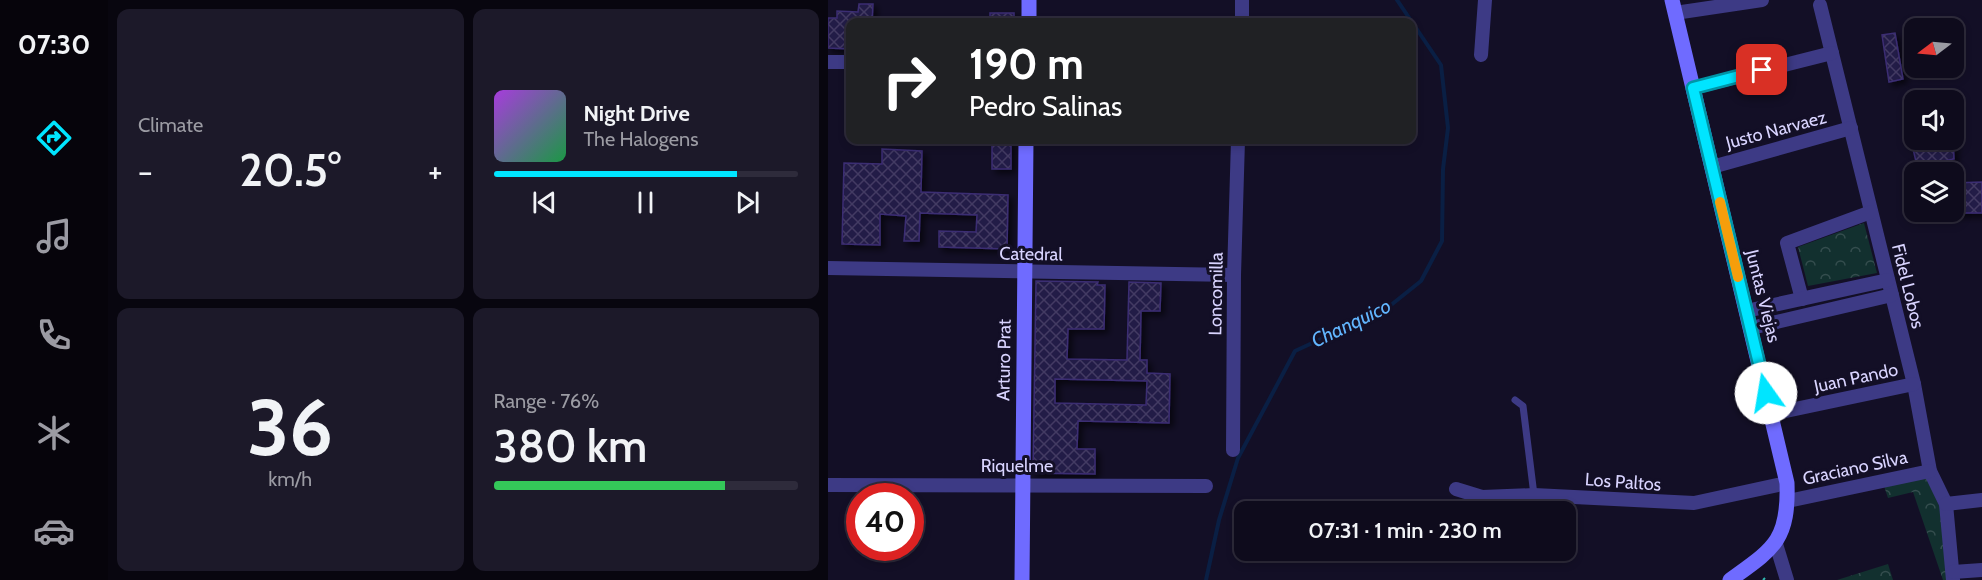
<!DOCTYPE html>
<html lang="en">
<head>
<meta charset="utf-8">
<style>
	:root { --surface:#0e0b1c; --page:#1c1929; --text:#f1f3f6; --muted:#9b9ba3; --line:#2e2b3b; --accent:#00e5ff }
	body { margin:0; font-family:Cabin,sans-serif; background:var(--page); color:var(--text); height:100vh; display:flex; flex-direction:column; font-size:22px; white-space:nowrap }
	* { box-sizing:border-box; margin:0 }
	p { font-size:20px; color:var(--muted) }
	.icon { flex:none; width:33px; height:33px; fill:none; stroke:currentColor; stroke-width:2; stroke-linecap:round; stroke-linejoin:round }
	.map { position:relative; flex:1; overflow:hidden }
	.side { display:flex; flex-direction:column; gap:9px; padding:9px; background:#08060f; width:720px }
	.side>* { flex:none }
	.hud { position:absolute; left:18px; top:18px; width:570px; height:126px; border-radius:12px; box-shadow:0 3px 9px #0003,0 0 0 2px var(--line); background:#202124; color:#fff; overflow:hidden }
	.needle { width:39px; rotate:254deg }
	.tools { position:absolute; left:1076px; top:18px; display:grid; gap:12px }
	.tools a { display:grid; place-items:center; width:60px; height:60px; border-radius:12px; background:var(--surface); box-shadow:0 3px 9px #0003,0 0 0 2px var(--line); font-size:30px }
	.speed { position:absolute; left:18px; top:483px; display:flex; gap:12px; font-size:30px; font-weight:700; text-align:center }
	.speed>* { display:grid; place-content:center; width:78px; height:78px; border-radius:50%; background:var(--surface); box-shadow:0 3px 9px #0003,0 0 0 2px var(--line); line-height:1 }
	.speed .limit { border:9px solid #d22; background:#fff; color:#111 }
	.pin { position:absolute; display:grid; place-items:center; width:51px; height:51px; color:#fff; margin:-26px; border-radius:12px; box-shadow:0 3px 9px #0006 }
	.me { position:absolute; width:66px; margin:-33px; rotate:347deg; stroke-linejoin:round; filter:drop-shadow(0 0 4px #0008) }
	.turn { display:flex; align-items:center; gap:21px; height:126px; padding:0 24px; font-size:27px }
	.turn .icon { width:78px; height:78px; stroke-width:2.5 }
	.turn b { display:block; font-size:42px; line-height:51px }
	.big { font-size:45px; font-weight:600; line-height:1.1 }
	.side .widget { flex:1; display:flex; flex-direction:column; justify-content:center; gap:9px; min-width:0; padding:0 21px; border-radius:12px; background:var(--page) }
	.side .dial { align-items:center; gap:0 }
	.dial b { font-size:78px; line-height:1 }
	.song { display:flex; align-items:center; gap:18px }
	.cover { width:72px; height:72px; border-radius:9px; background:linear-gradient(135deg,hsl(280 70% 55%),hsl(140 70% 35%)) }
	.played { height:6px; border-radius:3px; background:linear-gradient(90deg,var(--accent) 80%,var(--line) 80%) }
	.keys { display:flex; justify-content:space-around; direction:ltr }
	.heat { display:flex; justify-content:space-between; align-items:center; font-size:33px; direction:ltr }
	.charge { height:9px; border-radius:4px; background:linear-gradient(90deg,#34c759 76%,var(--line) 0) }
	.side .tiles { flex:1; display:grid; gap:9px; grid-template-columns:repeat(2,1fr) }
	.trip { position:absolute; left:406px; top:501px; width:342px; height:60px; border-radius:12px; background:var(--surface); box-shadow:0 3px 9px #0003,0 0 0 2px var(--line); font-weight:600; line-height:60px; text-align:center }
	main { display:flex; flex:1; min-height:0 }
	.menu { display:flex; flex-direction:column; width:108px; justify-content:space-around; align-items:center; background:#06040b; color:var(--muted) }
	.menu .icon { width:42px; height:42px }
	.menu .on { color:var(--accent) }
	.menu b { font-size:27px; color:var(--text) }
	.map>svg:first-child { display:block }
</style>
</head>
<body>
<main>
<nav class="menu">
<b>07:30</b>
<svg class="icon on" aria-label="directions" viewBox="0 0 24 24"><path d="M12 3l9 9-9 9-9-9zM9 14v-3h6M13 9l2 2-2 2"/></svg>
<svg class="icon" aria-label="music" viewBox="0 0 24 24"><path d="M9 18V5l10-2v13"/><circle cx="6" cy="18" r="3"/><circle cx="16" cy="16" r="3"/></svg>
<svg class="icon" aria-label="phone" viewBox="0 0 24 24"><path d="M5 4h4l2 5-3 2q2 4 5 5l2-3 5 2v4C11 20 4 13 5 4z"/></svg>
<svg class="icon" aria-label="climate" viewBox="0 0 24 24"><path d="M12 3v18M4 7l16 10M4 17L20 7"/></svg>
<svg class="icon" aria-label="car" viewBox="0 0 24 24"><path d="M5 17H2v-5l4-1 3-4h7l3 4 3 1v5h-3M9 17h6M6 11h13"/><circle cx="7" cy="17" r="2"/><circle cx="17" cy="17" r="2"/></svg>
</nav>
<section class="side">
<div class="tiles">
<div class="widget"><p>Climate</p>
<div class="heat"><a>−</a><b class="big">20.5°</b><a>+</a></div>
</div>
<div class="widget">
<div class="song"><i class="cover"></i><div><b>Night Drive</b><p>The Halogens</p></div></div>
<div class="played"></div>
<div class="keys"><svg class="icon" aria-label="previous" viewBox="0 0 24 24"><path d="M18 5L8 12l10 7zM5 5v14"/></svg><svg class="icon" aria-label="pause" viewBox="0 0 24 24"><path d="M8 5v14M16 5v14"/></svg><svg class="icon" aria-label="next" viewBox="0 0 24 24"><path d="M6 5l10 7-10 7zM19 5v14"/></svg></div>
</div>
<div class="widget dial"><b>36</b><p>km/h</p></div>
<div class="widget"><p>Range · 76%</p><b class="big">380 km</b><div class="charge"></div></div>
</div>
</section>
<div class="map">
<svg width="1154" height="580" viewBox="0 0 1154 580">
	<defs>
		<pattern id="park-crowns" width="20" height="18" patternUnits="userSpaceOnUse" patternTransform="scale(1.5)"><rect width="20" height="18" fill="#12302f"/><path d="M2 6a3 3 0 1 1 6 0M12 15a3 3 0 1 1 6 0" fill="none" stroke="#344d4e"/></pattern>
		<pattern id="building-cross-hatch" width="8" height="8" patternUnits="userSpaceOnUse" patternTransform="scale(1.5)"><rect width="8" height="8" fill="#241b47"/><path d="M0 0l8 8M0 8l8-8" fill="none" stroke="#433b63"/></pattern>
		<filter id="shadow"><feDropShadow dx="4" dy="4" stdDeviation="3" flood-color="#0009"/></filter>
	</defs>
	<rect width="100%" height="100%" fill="#130f26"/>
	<!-- park -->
	<g fill="url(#park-crowns)">
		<path d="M1036,223l13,50 -69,13 -10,-39z"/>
		<path d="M1098,476l16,36 7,68h-6l-30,-88 -25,6 -5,-15z"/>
		<path d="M1060,564l5,16h-56z"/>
	</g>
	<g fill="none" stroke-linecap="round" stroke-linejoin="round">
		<!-- stream -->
		<path stroke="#0a1f44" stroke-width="4" d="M378,580l13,-60 19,-62 57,-107 91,-42 35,-28 21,-40 1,-72 5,-41 -7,-63 -44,-65"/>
	</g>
	<!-- building -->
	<g fill="url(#building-cross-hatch)" stroke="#3b2d73" stroke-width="1.5" fill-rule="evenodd" filter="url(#shadow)">
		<path d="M31,4h14l-1,18h-22v27l-22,-1v-30h9v-7l21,1z"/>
		<rect x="162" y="13" width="24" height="9"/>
		<path d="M1067,33l8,46 -14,3 -7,-47z"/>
		<path d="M1086,108v30l-3,1 -7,-28z"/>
		<rect x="164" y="140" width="19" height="29"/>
		<path d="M1083,140h42l1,19 -37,7z"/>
		<path d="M54,149l40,2 -1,41 87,3 -1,54 -68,-2v-16l37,1 1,-17 -57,-2 -1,28h-15l2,-25 -26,-2v31l-38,-1 2,-81 38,1z"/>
		<path d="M1154,182v31h-29v-30z"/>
		<path d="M208,281l62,1 -1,3h8l-1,44h-36l-1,30 60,1 2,-78 32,1 -1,28h-19l-1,49h7v13l23,1 -1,49 -91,-2 -1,28h18v25l-62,-1zM227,379l92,2 -1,24 -91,-2z"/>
	</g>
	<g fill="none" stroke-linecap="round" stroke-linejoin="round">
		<!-- path -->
		<path stroke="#2fb8b0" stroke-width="2" stroke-dasharray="3 4.5" stroke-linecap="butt" d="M935,580l2,-2"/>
		<!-- lane -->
		<path stroke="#3d3a85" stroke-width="7" d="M687,400l8,6 11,89"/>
		<!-- street -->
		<g stroke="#3d3a85" stroke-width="14">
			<path d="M992,5l94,379 16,87 16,33 7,76"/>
			<path d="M847,13l87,-13"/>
			<path d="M414,22v-22"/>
			<path d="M653,55l4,-55"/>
			<path d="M0,62h22"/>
			<path d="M865,88l139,-35"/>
			<path d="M884,167l139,-39"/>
			<path d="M0,268l406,7"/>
			<path d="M974,299l-15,-56 84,-31"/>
			<path d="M918,311l142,-31"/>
			<path d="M923,328l141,-33"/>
			<path d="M943,414l143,-30"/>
			<path d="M405,450l1,-175 4,-135"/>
			<path d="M0,485l378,1"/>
			<path d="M628,489l26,8 52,-2 160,8 93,-20"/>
			<path d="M960,501l142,-30"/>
			<path d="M1118,504l36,-4"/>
			<path d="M948,544l11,36"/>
			<path d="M1125,572l29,-2"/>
		</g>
		<!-- secondary -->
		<g stroke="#6f6bff" stroke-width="15">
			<path d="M844,0l115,483c2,58 -14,66 -57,97"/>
			<path d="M201,22v-22"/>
			<path d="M194,580l4,-440"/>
		</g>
	</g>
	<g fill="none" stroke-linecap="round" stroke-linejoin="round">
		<defs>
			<path id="route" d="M934,70l-69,18 73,305"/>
		</defs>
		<!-- route casing -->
		<use href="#route" stroke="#0095a6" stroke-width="15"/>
		<!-- route -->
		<use href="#route" stroke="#00e5ff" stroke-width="10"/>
		<!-- slow -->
		<path stroke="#f59e0b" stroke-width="10" d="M892,202l18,75"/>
	</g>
	<g text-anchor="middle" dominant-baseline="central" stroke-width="6" stroke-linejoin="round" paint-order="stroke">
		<!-- street labels -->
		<g font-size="18" fill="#d9d4ff" stroke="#130f26">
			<text transform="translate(948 130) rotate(-15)">Justo Narvaez</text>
			<text transform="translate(203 254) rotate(1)">Catedral</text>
			<text transform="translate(1080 286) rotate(76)">Fidel Lobos</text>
			<text transform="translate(388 294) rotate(-89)">Loncomilla</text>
			<text transform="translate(935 296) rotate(76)">Juntas Viejas</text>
			<text transform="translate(176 360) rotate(-89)">Arturo Prat</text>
			<text transform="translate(1028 378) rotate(-12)">Juan Pando</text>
			<text x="189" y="466">Riquelme</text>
			<text transform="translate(1027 468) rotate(-12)">Graciano Silva</text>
			<text transform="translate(795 482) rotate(4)">Los Paltos</text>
		</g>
		<!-- water labels -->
		<g font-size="20" font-style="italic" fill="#62b6ff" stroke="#130f26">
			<text transform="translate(523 323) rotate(-26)">Chanquico</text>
		</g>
	</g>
</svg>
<div class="tools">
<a><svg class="needle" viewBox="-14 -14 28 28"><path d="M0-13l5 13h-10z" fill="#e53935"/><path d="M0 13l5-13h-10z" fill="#9b9ba3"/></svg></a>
<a><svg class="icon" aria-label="sound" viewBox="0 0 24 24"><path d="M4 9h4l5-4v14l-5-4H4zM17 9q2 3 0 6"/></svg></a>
<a><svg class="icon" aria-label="layers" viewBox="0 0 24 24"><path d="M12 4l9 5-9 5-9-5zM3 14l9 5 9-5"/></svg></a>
</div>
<div class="speed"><div class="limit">40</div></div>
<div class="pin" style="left:934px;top:70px;background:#d93025"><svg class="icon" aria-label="arrive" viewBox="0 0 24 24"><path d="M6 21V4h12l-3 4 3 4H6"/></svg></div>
<svg class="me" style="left:938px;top:393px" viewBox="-20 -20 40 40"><circle r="19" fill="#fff"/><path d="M0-13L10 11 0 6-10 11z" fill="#00e5ff"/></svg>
<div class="trip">07:31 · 1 min · 230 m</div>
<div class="hud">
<div class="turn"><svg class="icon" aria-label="right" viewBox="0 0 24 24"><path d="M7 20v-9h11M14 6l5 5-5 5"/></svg><div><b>190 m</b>Pedro Salinas</div></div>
</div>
</div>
</main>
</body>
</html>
